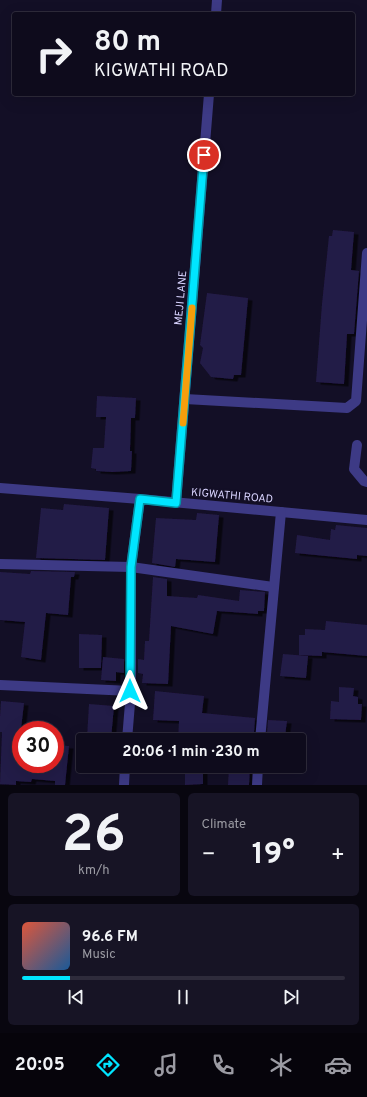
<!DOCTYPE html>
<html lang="en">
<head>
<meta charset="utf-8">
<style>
	:root { --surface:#0e0b1c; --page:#171425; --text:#f1f3f6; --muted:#9b9ba3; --line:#2e2b3b; --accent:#00e5ff }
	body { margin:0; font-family:Overpass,sans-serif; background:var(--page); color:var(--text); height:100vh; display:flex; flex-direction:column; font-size:15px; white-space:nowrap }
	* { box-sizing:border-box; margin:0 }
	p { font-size:13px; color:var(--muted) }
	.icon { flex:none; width:22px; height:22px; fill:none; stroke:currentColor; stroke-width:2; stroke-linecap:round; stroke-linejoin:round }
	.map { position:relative; height:785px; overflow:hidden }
	.sheet { display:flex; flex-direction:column; gap:8px; padding:8px; background:#08060f; flex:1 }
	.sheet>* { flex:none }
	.banner { position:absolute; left:12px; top:12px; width:343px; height:84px; border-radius:4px; box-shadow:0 4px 16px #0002,0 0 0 1px var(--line); background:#0e0b1c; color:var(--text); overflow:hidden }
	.speed { position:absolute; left:12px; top:721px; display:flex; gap:8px; font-size:20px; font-weight:700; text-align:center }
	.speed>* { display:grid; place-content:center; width:52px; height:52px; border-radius:50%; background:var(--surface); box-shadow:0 4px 16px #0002,0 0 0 1px var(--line); line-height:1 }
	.speed .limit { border:6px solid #d22; background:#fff; color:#111 }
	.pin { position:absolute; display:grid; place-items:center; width:34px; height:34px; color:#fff; margin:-17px; border:2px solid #fff; border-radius:50%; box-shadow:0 1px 4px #0007 }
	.me { position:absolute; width:44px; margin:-22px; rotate:0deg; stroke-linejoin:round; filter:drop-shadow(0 0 3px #0008) }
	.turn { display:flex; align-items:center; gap:14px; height:84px; padding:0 16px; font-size:18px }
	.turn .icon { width:52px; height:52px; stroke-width:2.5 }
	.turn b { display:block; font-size:28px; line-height:34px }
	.big { font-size:30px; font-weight:700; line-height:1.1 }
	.sheet .widget { flex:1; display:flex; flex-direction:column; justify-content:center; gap:6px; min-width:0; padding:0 14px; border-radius:6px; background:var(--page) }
	.sheet .dial { align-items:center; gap:0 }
	.dial b { font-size:52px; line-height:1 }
	.song { display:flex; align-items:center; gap:12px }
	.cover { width:48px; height:48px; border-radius:6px; background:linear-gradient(135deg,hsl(10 70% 55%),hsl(210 70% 35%)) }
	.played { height:4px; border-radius:2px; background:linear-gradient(90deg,var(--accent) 15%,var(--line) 15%) }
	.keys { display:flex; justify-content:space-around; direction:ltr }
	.heat { display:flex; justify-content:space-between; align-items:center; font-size:22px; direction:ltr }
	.sheet .tiles { flex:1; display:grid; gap:8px; grid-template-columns:1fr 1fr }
	.widget:last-child { grid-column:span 2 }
	.trip { position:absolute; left:76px; top:733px; width:230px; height:40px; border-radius:4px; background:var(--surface); box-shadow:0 4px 16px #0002,0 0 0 1px var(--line); font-weight:700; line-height:40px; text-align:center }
	.tab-bar { display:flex; height:64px; justify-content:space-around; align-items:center; background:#06040b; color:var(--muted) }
	.tab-bar .icon { width:28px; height:28px }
	.tab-bar .selected { color:var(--accent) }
	.tab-bar b { font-size:18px; color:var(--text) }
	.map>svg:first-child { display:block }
</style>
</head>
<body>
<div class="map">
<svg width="367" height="785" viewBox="0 0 367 785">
	<defs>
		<filter id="shadow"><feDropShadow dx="4.5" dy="2.5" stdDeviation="0" flood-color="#0009"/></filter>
	</defs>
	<rect width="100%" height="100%" fill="#130f26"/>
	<!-- building -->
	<g fill="#241b47" filter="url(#shadow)">
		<path d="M333,230l21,2 -3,38 8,1 -5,63h-7l-3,50 -28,-2 6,-78 7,-68h3z"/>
		<path d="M207,293l41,5 -7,77h-7l-1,4 -22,-2 -11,-14 3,-15 -3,-3z"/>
		<path d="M97,396l39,2 -1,20h-4l-1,33h2l-1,20 -19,1 -16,-1v-2l-5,-1 2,-20h11l2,-31h-10z"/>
		<path d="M64,504l45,4 -4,52 -69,-2 5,-50 22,2z"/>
		<path d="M197,513l22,2 -4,47 -39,-3 -1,8 -23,-4 4,-45 40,2z"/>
		<path d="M336,525l31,3v28l-10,-1v4l-62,-6 2,-18 33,5 1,-11 4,1z"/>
		<path d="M31,571l44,1 -1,5h-3l-3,38 -22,-2 -5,47 -20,-3 4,-35 -25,-2v-48l30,2z"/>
		<path d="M153,577l14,2v17l30,2 1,-3 41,6 1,-11 25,2 -1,19h-6v3l-41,-3 -4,23 -42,-8 -3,58 -26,-1 1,-9 -5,-1v-14l6,1 1,-19h4z"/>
		<path d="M326,621l41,4v31l-45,-4v4l-23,-1v-20h6v-6l20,1z"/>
		<path d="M79,634l23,1 -1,33h-22z"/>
		<path d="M283,654l25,2 -2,22 -26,-2z"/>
		<path d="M103,657l21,2v14l-8,-1v9l-15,-1z"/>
		<path d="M339,687l15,1 -1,8 5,1v7h4l-1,16 -31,-1 1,-18 8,1z"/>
		<path d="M155,691l49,5 -2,17 53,5 -1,15h-1l-1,7h-74l1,-19 -26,-1z"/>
		<path d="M1,701l23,2 -7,61h38v-19l14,1 -4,39h-10v-4l-23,-2 -1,3 -15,-1v4l-16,-1 2,-52h-2v-15z"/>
		<path d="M89,704l25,2 -3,33 -24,-1z"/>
		<path d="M268,720l19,1 -2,15 -18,-2z"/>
		<path d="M185,766h18v18l-18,1z"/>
		<path d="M229,766h21l-1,19h-21z"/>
	</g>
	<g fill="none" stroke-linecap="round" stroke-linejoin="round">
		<!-- minor -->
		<g stroke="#3d3a85" stroke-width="10">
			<path d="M216,14l1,-14"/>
			<path d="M185,399l162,9 9,-7 11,-148"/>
			<path d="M357,445l-3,24 10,12 3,1"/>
			<path d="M0,488l140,11 227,21"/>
			<path d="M176,503l33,-409"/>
			<path d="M0,564l131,3 142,20"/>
			<path d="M0,685l131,6"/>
			<path d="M127,740l4,-49v-124l9,-68"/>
			<path d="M260,740l21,-228"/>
			<path d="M124,785l1,-19"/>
			<path d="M257,785l1,-19"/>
		</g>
	</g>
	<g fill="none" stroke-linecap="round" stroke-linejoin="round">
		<defs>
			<path id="route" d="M130,691l1,-124 9,-68 36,4 28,-348"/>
		</defs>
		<!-- route casing -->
		<use href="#route" stroke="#0095a6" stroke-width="10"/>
		<!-- route -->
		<use href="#route" stroke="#00e5ff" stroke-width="7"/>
		<!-- slow -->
		<path stroke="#f59e0b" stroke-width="7" d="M183,423l9,-115"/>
	</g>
	<g text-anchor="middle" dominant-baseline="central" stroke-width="4" stroke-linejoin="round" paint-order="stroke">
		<!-- street labels -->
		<g font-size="11" fill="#d9d4ff" stroke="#130f26">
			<text transform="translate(181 298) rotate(-85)">MEJI LANE</text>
			<text transform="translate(232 496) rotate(5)">KIGWATHI ROAD</text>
		</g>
	</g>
</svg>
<div class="speed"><div class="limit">30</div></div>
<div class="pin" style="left:204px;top:155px;background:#d93025"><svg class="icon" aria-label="arrive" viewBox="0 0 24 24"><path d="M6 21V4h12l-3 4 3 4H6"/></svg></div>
<svg class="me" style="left:130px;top:691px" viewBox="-20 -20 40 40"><path d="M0-17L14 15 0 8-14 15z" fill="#00e5ff" stroke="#fff" stroke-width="4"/></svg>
<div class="trip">20:06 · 1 min · 230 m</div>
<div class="banner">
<div class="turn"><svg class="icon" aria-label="right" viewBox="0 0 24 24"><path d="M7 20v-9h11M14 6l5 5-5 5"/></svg><div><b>80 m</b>KIGWATHI ROAD</div></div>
</div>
</div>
<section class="sheet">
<div class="tiles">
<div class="widget dial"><b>26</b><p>km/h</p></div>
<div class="widget"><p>Climate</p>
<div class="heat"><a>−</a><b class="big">19°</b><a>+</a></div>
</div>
<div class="widget">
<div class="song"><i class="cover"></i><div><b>96.6 FM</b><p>Music</p></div></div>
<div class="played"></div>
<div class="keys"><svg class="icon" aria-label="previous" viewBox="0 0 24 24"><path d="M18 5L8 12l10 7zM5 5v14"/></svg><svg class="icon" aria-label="pause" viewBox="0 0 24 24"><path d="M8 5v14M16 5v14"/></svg><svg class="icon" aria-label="next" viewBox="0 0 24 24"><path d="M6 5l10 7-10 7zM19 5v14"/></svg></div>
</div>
</div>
</section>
<nav class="tab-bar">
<b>20:05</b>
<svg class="icon selected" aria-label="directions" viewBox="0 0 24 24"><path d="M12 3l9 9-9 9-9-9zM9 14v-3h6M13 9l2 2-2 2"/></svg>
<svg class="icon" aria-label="music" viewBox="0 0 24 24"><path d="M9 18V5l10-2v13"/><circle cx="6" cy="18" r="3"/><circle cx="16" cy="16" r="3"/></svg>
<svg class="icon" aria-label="phone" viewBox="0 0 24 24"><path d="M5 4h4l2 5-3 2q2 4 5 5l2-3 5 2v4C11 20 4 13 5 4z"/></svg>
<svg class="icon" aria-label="climate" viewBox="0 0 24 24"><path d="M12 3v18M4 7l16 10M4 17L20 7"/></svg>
<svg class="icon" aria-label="car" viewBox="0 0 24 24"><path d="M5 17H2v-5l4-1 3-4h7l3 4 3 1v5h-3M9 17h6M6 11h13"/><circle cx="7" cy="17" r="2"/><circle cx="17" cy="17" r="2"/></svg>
</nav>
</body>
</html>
